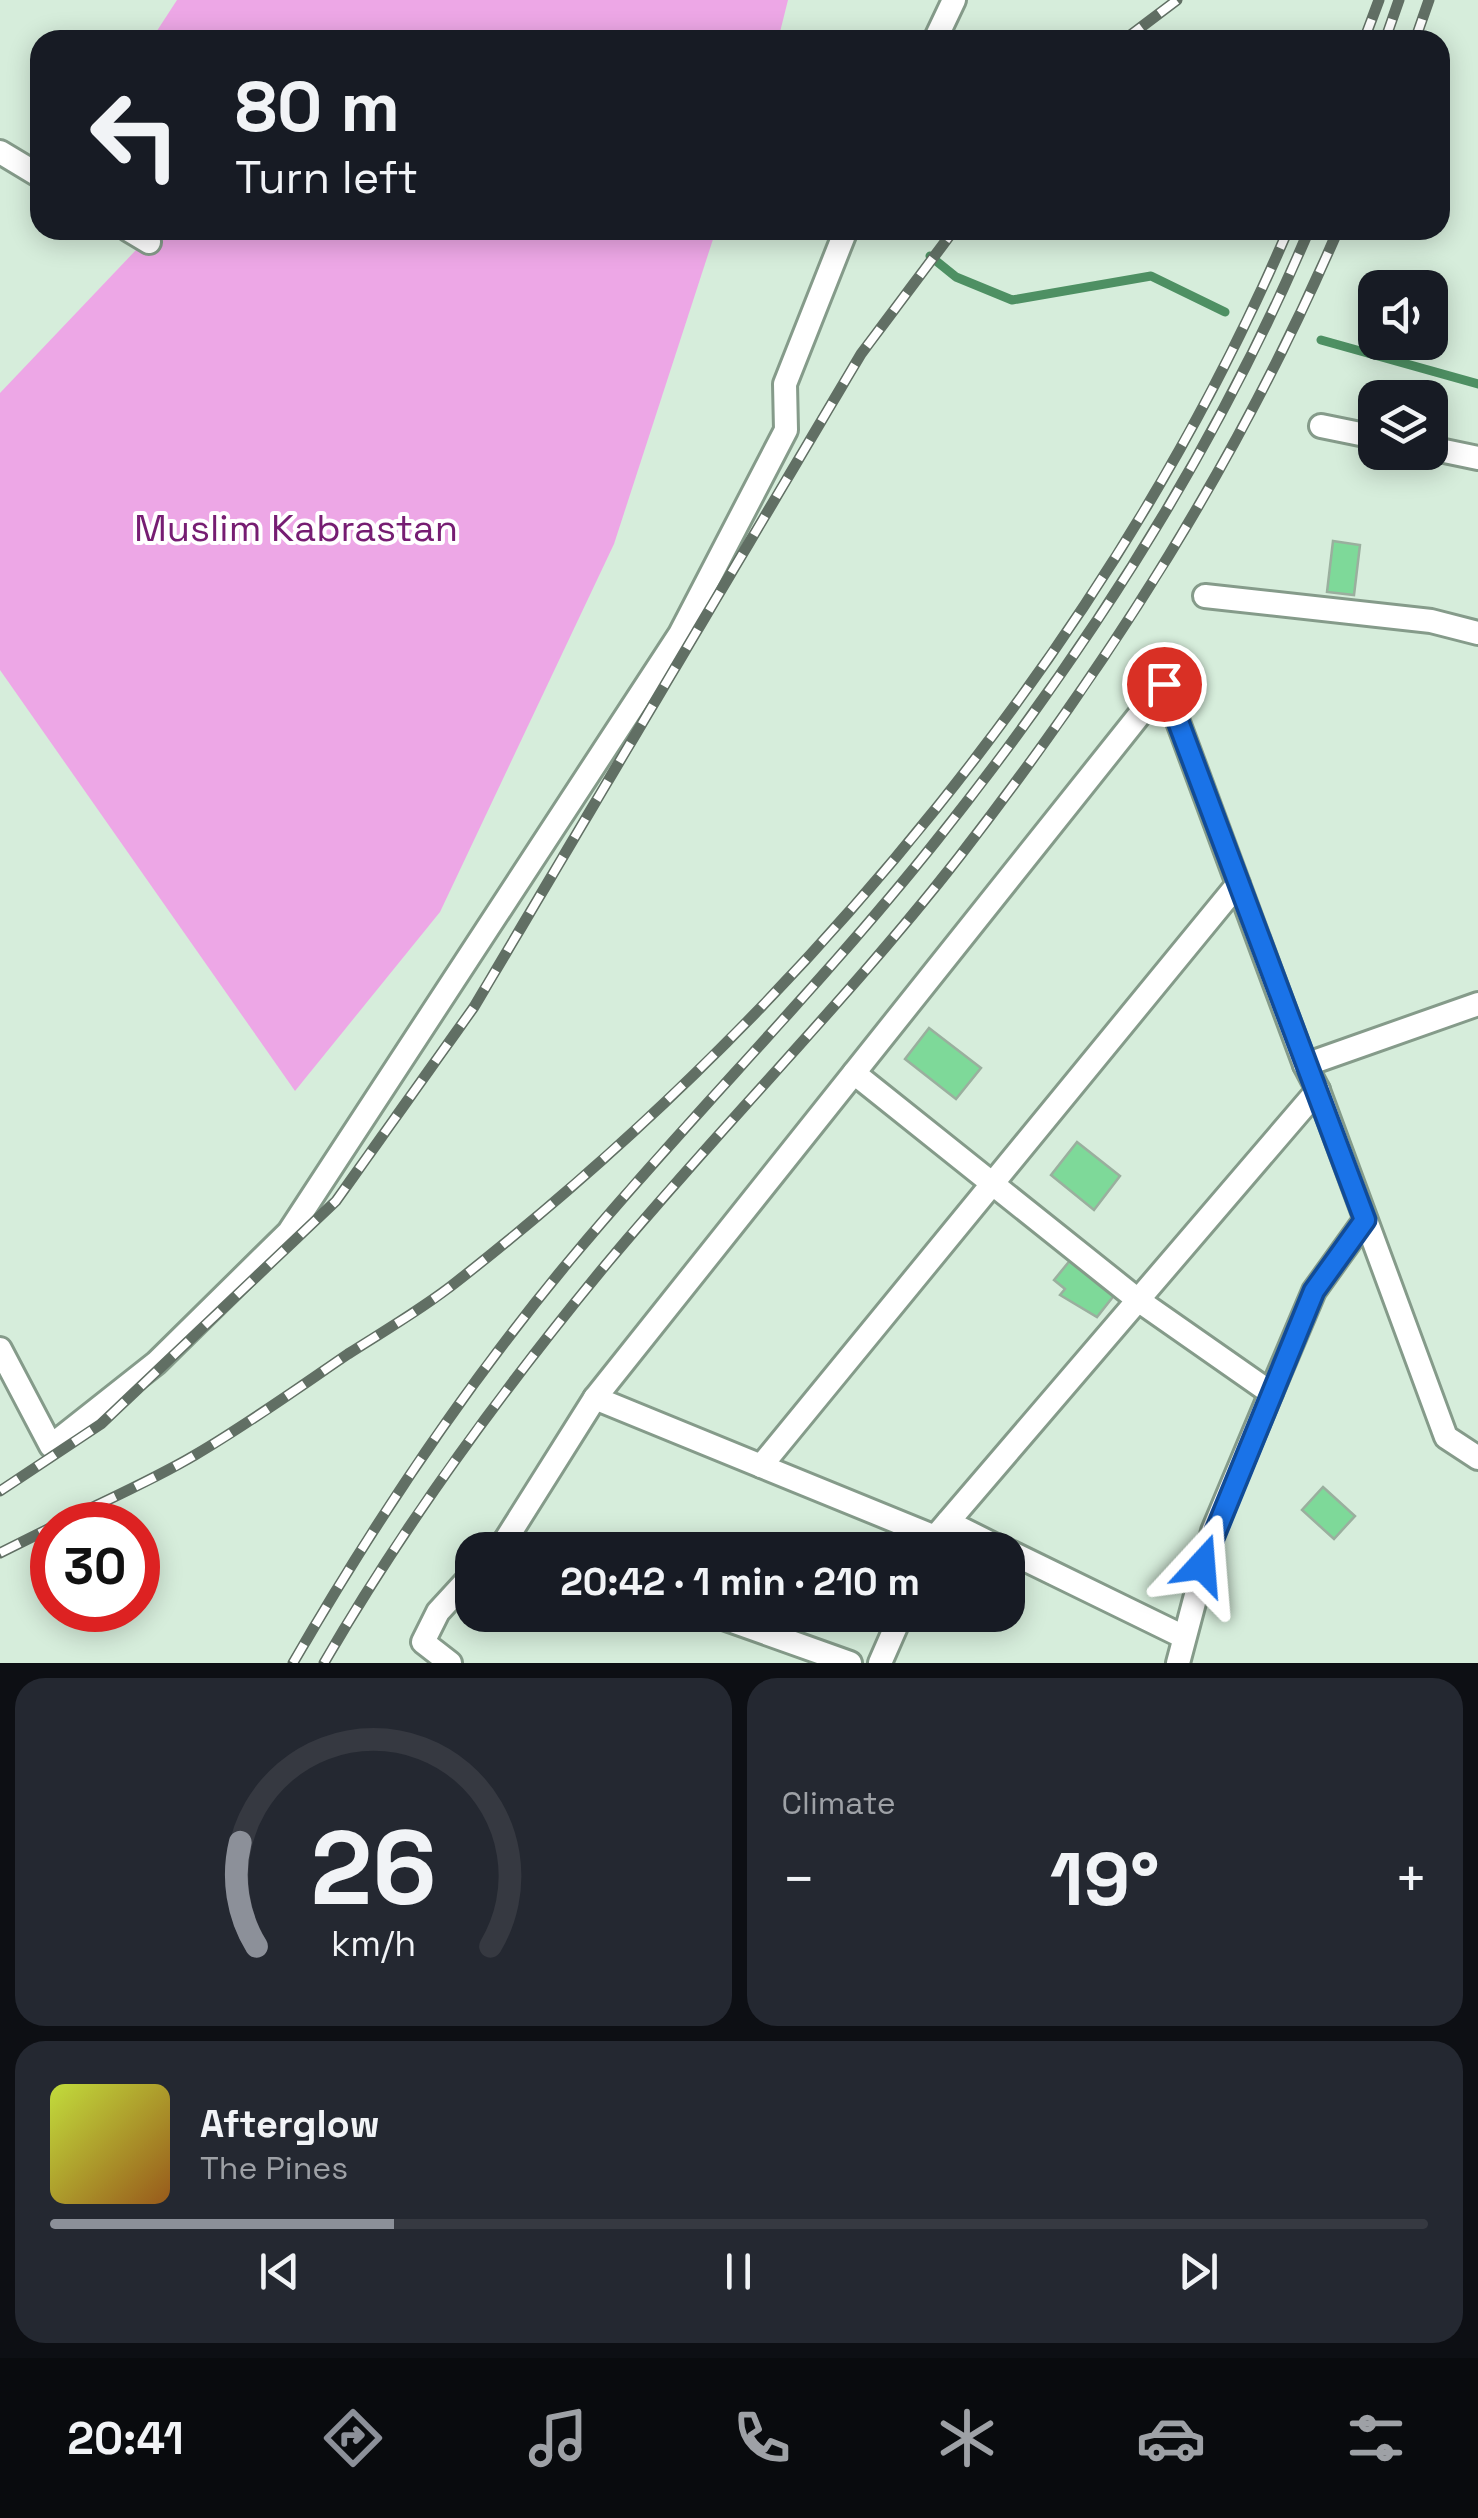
<!DOCTYPE html>
<html lang="en">
<head>
<meta charset="utf-8">
<style>
	:root { --surface:#171b24; --page:#242831; --text:#f1f3f6; --muted:#9ea1a6; --line:#363941; --accent:#8c9099 }
	body { margin:0; font-family:"Space Grotesk",sans-serif; background:var(--page); color:var(--text); height:100vh; display:flex; flex-direction:column; font-size:38px; white-space:nowrap }
	* { box-sizing:border-box; margin:0 }
	p { font-size:32px; color:var(--muted) }
	.icon { flex:none; width:55px; height:55px; fill:none; stroke:currentColor; stroke-width:2; stroke-linecap:round; stroke-linejoin:round }
	.map { position:relative; height:1663px; overflow:hidden }
	.drawer { display:flex; flex-direction:column; gap:15px; padding:15px; background:#0d0f14; flex:1 }
	.drawer>* { flex:none }
	.guide { position:absolute; left:30px; top:30px; width:1420px; height:210px; border-radius:30px; box-shadow:0 5px 25px #0003; background:#171b24; color:var(--text); overflow:hidden }
	.controls { position:absolute; left:1358px; top:270px; display:grid; gap:20px }
	.controls a { display:grid; place-items:center; width:90px; height:90px; border-radius:20px; background:var(--surface); box-shadow:0 5px 25px #0003; font-size:50px }
	.speed { position:absolute; left:30px; top:1502px; display:flex; gap:20px; font-size:50px; font-weight:700; text-align:center }
	.speed>* { display:grid; place-content:center; width:130px; height:130px; border-radius:50%; background:var(--surface); box-shadow:0 5px 25px #0003; line-height:1 }
	.speed .limit { border:15px solid #d22; background:#fff; color:#111 }
	.pin { position:absolute; display:grid; place-items:center; width:85px; height:85px; color:#fff; margin:-42px; border:5px solid #fff; border-radius:50%; box-shadow:0 2px 10px #0007 }
	.me { position:absolute; width:110px; margin:-55px; rotate:19deg; stroke-linejoin:round; filter:drop-shadow(0 0 8px #0008) }
	.turn { display:flex; align-items:center; gap:35px; height:210px; padding:0 40px; font-size:45px }
	.turn .icon { width:130px; height:130px; stroke-width:2.5 }
	.turn b { display:block; font-size:70px; line-height:85px }
	.big { font-size:75px; font-weight:600; line-height:1.1 }
	.drawer .card { flex:1; display:flex; flex-direction:column; justify-content:center; gap:15px; min-width:0; padding:0 35px; border-radius:30px; background:var(--page) }
	.drawer .dial { align-items:center; gap:0 }
	.dial svg { height:260px; overflow:visible; fill:none; stroke:var(--line); stroke-width:7; stroke-linecap:round; text-anchor:middle }
	.dial text { fill:var(--text); stroke:none }
	.song { display:flex; align-items:center; gap:30px }
	.cover { width:120px; height:120px; border-radius:15px; background:linear-gradient(135deg,hsl(70 70% 55%),hsl(30 70% 35%)) }
	.played { height:10px; border-radius:5px; background:linear-gradient(90deg,var(--accent) 25%,var(--line) 25%) }
	.keys { display:flex; justify-content:space-around; direction:ltr }
	.heat { display:flex; justify-content:space-between; align-items:center; font-size:55px; direction:ltr }
	.drawer .tiles { flex:1; display:grid; gap:15px; grid-template-columns:1fr 1fr }
	.card:last-child { grid-column:span 2 }
	.trip { position:absolute; left:455px; top:1532px; width:570px; height:100px; border-radius:30px; background:var(--surface); box-shadow:0 5px 25px #0003; font-weight:600; line-height:100px; text-align:center }
	.dock { display:flex; height:160px; justify-content:space-around; align-items:center; background:#090b0e; color:var(--muted) }
	.dock .icon { width:70px; height:70px }
	.dock .on { color:var(--accent) }
	.dock b { font-size:45px; color:var(--text) }
	.map>svg:first-child { display:block }
</style>
</head>
<body>
<div class="map">
<svg width="1478" height="1663" viewBox="0 0 1478 1663">
	<rect width="100%" height="100%" fill="#d6eddb"/>
	<!-- green -->
	<g fill="#eda7e6">
		<path d="M177,0h611l-10,40h-627z"/>
		<path d="M155,230h561l-102,314 -174,368 -145,179 -295,-421v-277z"/>
	</g>
	<g fill="none" stroke-linecap="round" stroke-linejoin="round">
		<!-- stream -->
		<g stroke="#4e9063" stroke-width="9">
			<path d="M930,256l26,21 56,23 139,-24 74,36"/>
			<path d="M1321,340l157,44"/>
		</g>
	</g>
	<!-- building -->
	<g fill="#7ed999" stroke="#9aaf9e" stroke-width="2.5">
		<path d="M1333,541l27,4 -6,50 -27,-3z"/>
		<path d="M929,1028l52,40 -25,31 -51,-40z"/>
		<path d="M1077,1142l43,34 -26,34 -43,-35z"/>
		<path d="M1072,1258l44,35 -19,24 -37,-22 5,-6 -11,-9z"/>
		<path d="M1323,1487l32,29 -21,23 -32,-29z"/>
	</g>
	<g fill="none" stroke-linecap="round" stroke-linejoin="round">
		<defs>
			<g id="street">
				<path d="M935,40l19,-40"/>
				<path d="M0,152l40,24"/>
				<path d="M129,230l20,12"/>
				<path d="M1321,426l54,11"/>
				<path d="M1430,448l48,10"/>
				<path d="M1205,596l226,25 47,12"/>
				<path d="M1478,1004l-173,61 13,25 128,347 32,21"/>
				<path d="M854,1073l284,227 133,93"/>
				<path d="M0,1349l51,97 105,-83 133,-131 391,-598 106,-204 -1,-46 61,-154"/>
				<path d="M761,1466l477,-582"/>
				<path d="M948,1522l56,28"/>
				<path d="M935,1537l-340,-139 569,-714 141,381"/>
				<path d="M505,1541l90,-143"/>
				<path d="M930,1549l5,-12 383,-447"/>
				<path d="M496,1550l9,-9 27,9"/>
				<path d="M1008,1551l176,86"/>
				<path d="M715,1615l135,48"/>
				<path d="M450,1663l-27,-21 15,-30 34,-37"/>
				<path d="M880,1663l21,-48"/>
				<path d="M1178,1663l35,-132 65,-155 36,-85 51,-71"/>
			</g>
		</defs>
		<!-- street casing -->
		<use href="#street" stroke="#859b8a" stroke-width="28"/>
		<!-- street -->
		<use href="#street" stroke="#fff" stroke-width="22"/>
		<defs>
			<g id="rail">
				<path d="M1124,40l53,-40"/>
				<path d="M1364,40l15,-40"/>
				<path d="M1385,40l14,-40"/>
				<path d="M1415,40l14,-40"/>
				<path d="M0,1491l101,-67 235,-223 138,-194 387,-653 93,-124"/>
				<path d="M56,1525c46,-23 95,-44 139,-70 53,-31 103,-67 153,-101 36,-23 74,-45 107,-71 349,-273 658,-644 833,-1053"/>
				<path d="M0,1553l52,-26"/>
				<path d="M293,1663c84,-145 179,-287 287,-415 116,-138 244,-266 356,-407 149,-187 280,-391 373,-611"/>
				<path d="M324,1663c80,-138 174,-267 275,-390 117,-142 247,-271 360,-416 152,-196 281,-399 379,-627"/>
			</g>
		</defs>
		<!-- rail casing -->
		<use href="#rail" stroke="#616f64" stroke-width="11"/>
		<!-- rail -->
		<use href="#rail" stroke="#fff" stroke-width="8" stroke-dasharray="22" stroke-linecap="butt"/>
	</g>
	<g fill="none" stroke-linecap="round" stroke-linejoin="round">
		<defs>
			<path id="route" d="M1164,684l201,536 -51,71 -112,274"/>
		</defs>
		<!-- route casing -->
		<use href="#route" stroke="#114b97" stroke-width="25"/>
		<!-- route -->
		<use href="#route" stroke="#1a73e8" stroke-width="18"/>
	</g>
	<g text-anchor="middle" dominant-baseline="central" stroke-width="8" stroke-linejoin="round" paint-order="stroke">
		<!-- park labels -->
		<g font-size="38" fill="#761d72" stroke="#fff">
			<text x="296" y="528">Muslim Kabrastan</text>
		</g>
	</g>
</svg>
<div class="controls">
<a><svg class="icon" aria-label="sound" viewBox="0 0 24 24"><path d="M4 9h4l5-4v14l-5-4H4zM17 9q2 3 0 6"/></svg></a>
<a><svg class="icon" aria-label="layers" viewBox="0 0 24 24"><path d="M12 4l9 5-9 5-9-5zM3 14l9 5 9-5"/></svg></a>
</div>
<div class="speed"><div class="limit">30</div></div>
<div class="pin" style="left:1164px;top:684px;background:#d93025"><svg class="icon" aria-label="arrive" viewBox="0 0 24 24"><path d="M6 21V4h12l-3 4 3 4H6"/></svg></div>
<svg class="me" style="left:1202px;top:1565px" viewBox="-20 -20 40 40"><path d="M0-17L14 15 0 8-14 15z" fill="#1a73e8" stroke="#fff" stroke-width="4"/></svg>
<div class="trip">20:42 · 1 min · 210 m</div>
<div class="guide">
<div class="turn"><svg class="icon" aria-label="left" viewBox="0 0 24 24"><path d="M17 20v-9H6M10 6l-5 5 5 5"/></svg><div><b>80 m</b>Turn left</div></div>
</div>
</div>
<section class="drawer">
<div class="tiles">
<div class="card dial"><svg viewBox="0 0 100 80">
<path d="M14 69A42 42 0 1 1 86 69"/>
<path d="M14 69A42 42 0 0 1 9 37" stroke="#8c9099"/>
<text x="50" y="56" font-size="32" font-weight="700">26</text>
<text x="50" y="72" font-size="11">km/h</text>
</svg></div>
<div class="card"><p>Climate</p>
<div class="heat"><a>−</a><b class="big">19°</b><a>+</a></div>
</div>
<div class="card">
<div class="song"><i class="cover"></i><div><b>Afterglow</b><p>The Pines</p></div></div>
<div class="played"></div>
<div class="keys"><svg class="icon" aria-label="previous" viewBox="0 0 24 24"><path d="M18 5L8 12l10 7zM5 5v14"/></svg><svg class="icon" aria-label="pause" viewBox="0 0 24 24"><path d="M8 5v14M16 5v14"/></svg><svg class="icon" aria-label="next" viewBox="0 0 24 24"><path d="M6 5l10 7-10 7zM19 5v14"/></svg></div>
</div>
</div>
</section>
<nav class="dock">
<b>20:41</b>
<svg class="icon on" aria-label="directions" viewBox="0 0 24 24"><path d="M12 3l9 9-9 9-9-9zM9 14v-3h6M13 9l2 2-2 2"/></svg>
<svg class="icon" aria-label="music" viewBox="0 0 24 24"><path d="M9 18V5l10-2v13"/><circle cx="6" cy="18" r="3"/><circle cx="16" cy="16" r="3"/></svg>
<svg class="icon" aria-label="phone" viewBox="0 0 24 24"><path d="M5 4h4l2 5-3 2q2 4 5 5l2-3 5 2v4C11 20 4 13 5 4z"/></svg>
<svg class="icon" aria-label="climate" viewBox="0 0 24 24"><path d="M12 3v18M4 7l16 10M4 17L20 7"/></svg>
<svg class="icon" aria-label="car" viewBox="0 0 24 24"><path d="M5 17H2v-5l4-1 3-4h7l3 4 3 1v5h-3M9 17h6M6 11h13"/><circle cx="7" cy="17" r="2"/><circle cx="17" cy="17" r="2"/></svg>
<svg class="icon" aria-label="filters" viewBox="0 0 24 24"><path d="M4 7h16M4 17h16"/><circle cx="9" cy="7" r="2"/><circle cx="15" cy="17" r="2"/></svg>
</nav>
</body>
</html>
